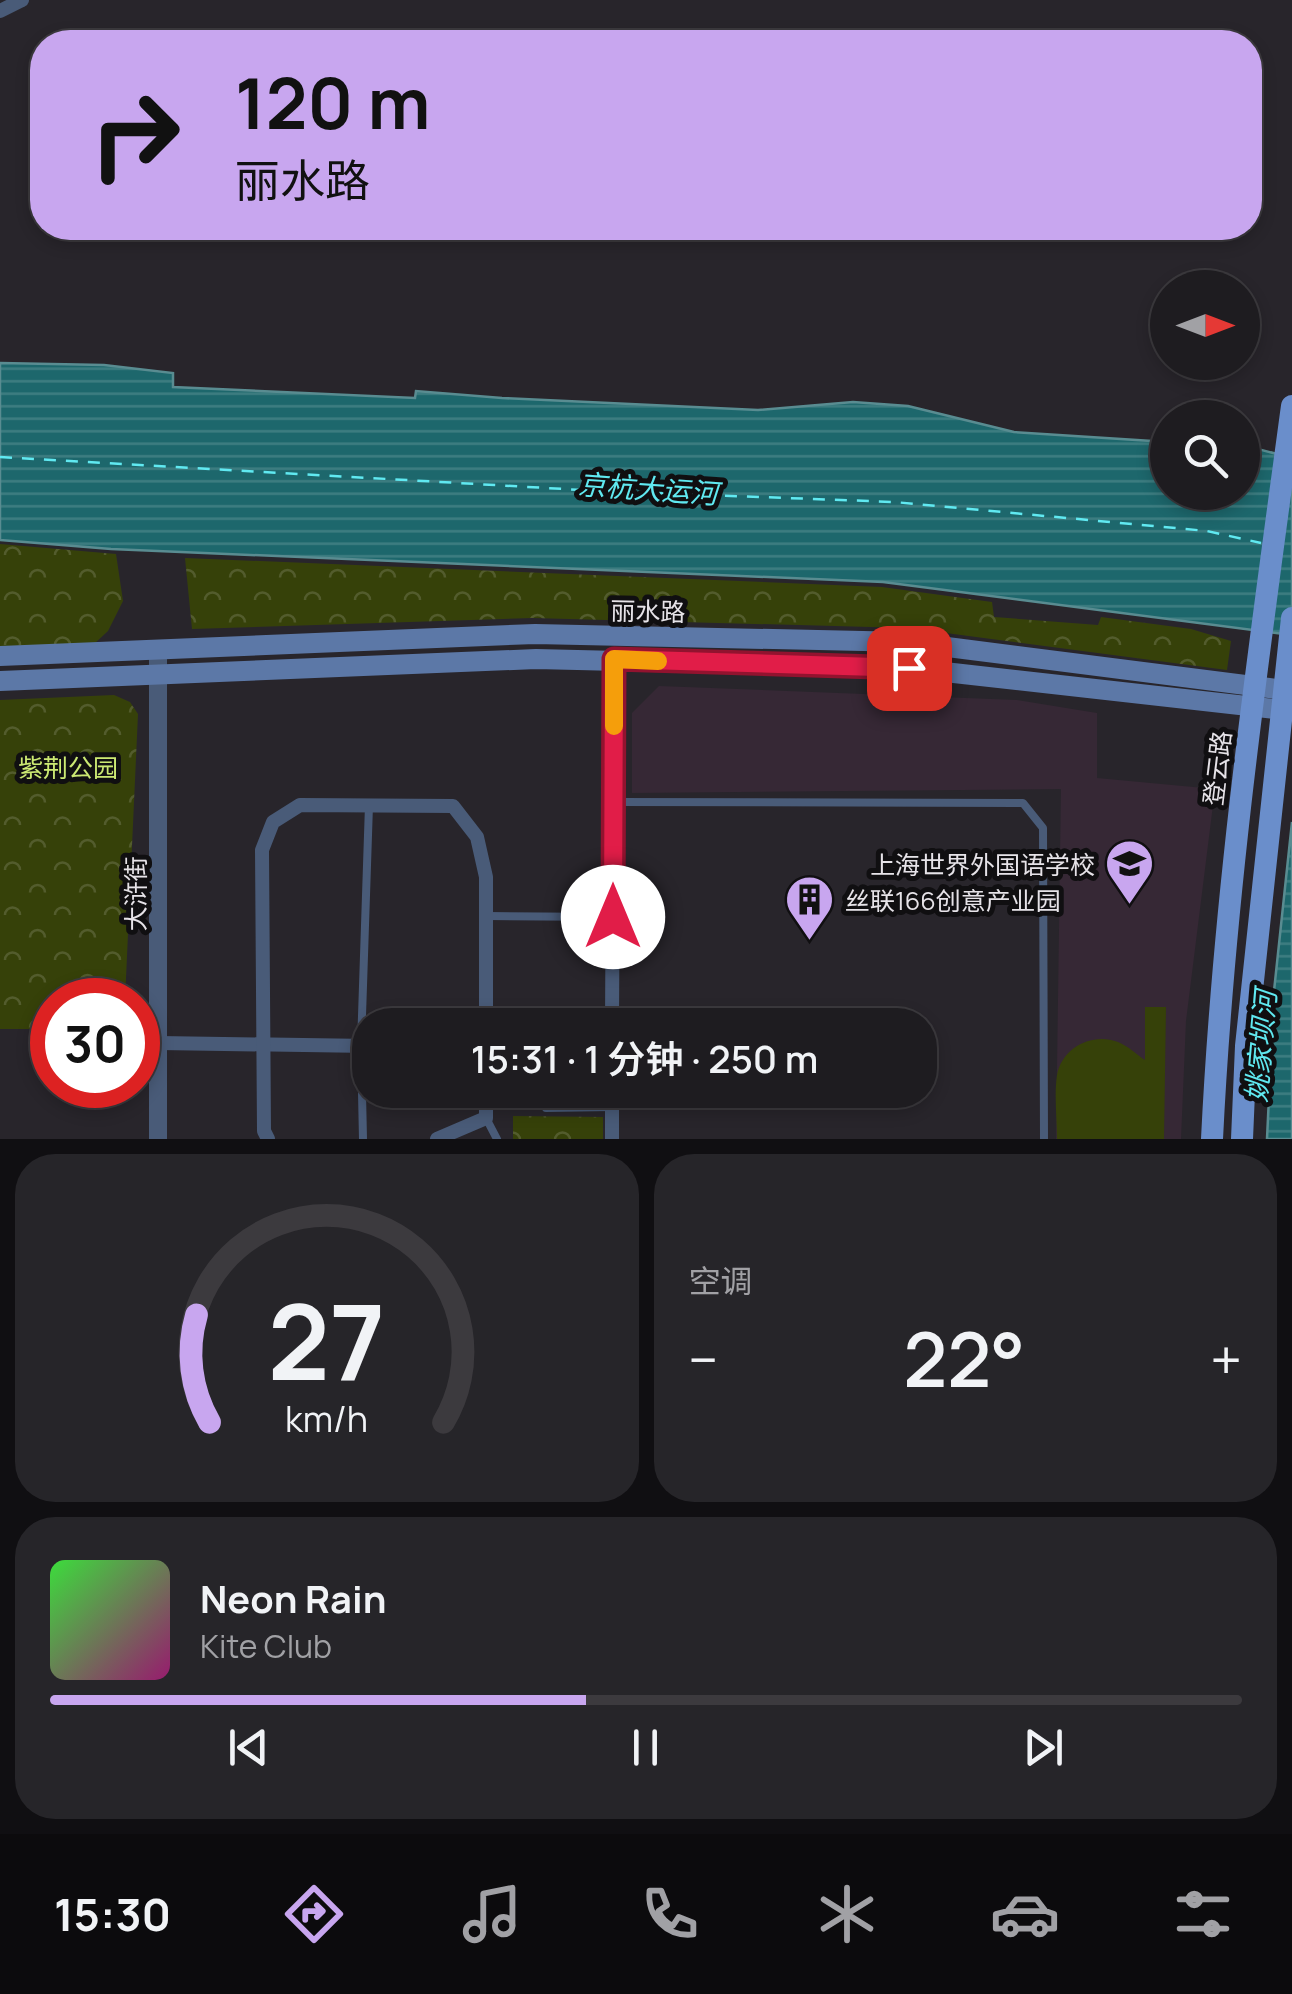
<!DOCTYPE html>
<html lang="zh">
<head>
<meta charset="utf-8">
<style>
	:root { --surface:#1e1c20; --page:#262529; --text:#f1f3f6; --muted:#a1a1a5; --line:#3c3a3e; --accent:#c8a6ef }
	body { margin:0; font-family:Manrope,"Noto Sans SC",sans-serif; background:var(--page); color:var(--text); height:100vh; display:flex; flex-direction:column; font-size:38px; white-space:nowrap }
	* { box-sizing:border-box; margin:0 }
	p { font-size:32px; color:var(--muted) }
	.icon { flex:none; width:55px; height:55px; fill:none; stroke:currentColor; stroke-width:2; stroke-linecap:round; stroke-linejoin:round }
	.map { position:relative; height:1139px; overflow:hidden }
	.panel { display:flex; flex-direction:column; gap:15px; padding:15px; background:#100f12; flex:1 }
	.panel>* { flex:none }
	.top-card { position:absolute; left:30px; top:30px; width:1232px; height:210px; border-radius:40px; box-shadow:0 5px 15px #0003,0 0 0 2px var(--line); background:#c8a6ef; color:#111; overflow:hidden }
	.needle { width:65px; rotate:90deg }
	.fabs { position:absolute; left:1150px; top:270px; display:grid; gap:20px }
	.fabs a { display:grid; place-items:center; width:110px; height:110px; border-radius:50%; background:var(--surface); box-shadow:0 5px 15px #0003,0 0 0 2px var(--line); font-size:50px }
	.speed { position:absolute; left:30px; top:978px; display:flex; gap:20px; font-size:50px; font-weight:700; text-align:center }
	.speed>* { display:grid; place-content:center; width:130px; height:130px; border-radius:50%; background:var(--surface); box-shadow:0 5px 15px #0003,0 0 0 2px var(--line); line-height:1 }
	.speed .limit { border:15px solid #d22; background:#fff; color:#111 }
	.pin { position:absolute; display:grid; place-items:center; width:85px; height:85px; color:#fff; margin:-42px; border-radius:20px; box-shadow:0 5px 15px #0006 }
	.me { position:absolute; width:110px; margin:-55px; rotate:0deg; stroke-linejoin:round; filter:drop-shadow(0 0 8px #0008) }
	.turn { display:flex; align-items:center; gap:35px; height:210px; padding:0 40px; font-size:45px }
	.turn .icon { width:130px; height:130px; stroke-width:2.5 }
	.turn b { display:block; font-size:70px; line-height:85px }
	.big { font-size:75px; font-weight:600; line-height:1.1 }
	.panel .tile { flex:1; display:flex; flex-direction:column; justify-content:center; gap:15px; min-width:0; padding:0 35px; border-radius:40px; background:var(--page) }
	.panel .dial { align-items:center; gap:0 }
	.dial svg { height:260px; overflow:visible; fill:none; stroke:var(--line); stroke-width:7; stroke-linecap:round; text-anchor:middle }
	.dial text { fill:var(--text); stroke:none }
	.song { display:flex; align-items:center; gap:30px }
	.cover { width:120px; height:120px; border-radius:15px; background:linear-gradient(135deg,hsl(120 70% 55%),hsl(320 70% 35%)) }
	.played { height:10px; border-radius:5px; background:linear-gradient(90deg,var(--accent) 45%,var(--line) 45%) }
	.keys { display:flex; justify-content:space-around; direction:ltr }
	.heat { display:flex; justify-content:space-between; align-items:center; font-size:55px; direction:ltr }
	.panel .tiles { flex:1; display:grid; gap:15px; grid-template-columns:1fr 1fr }
	.tile:last-child { grid-column:span 2 }
	.trip { position:absolute; left:352px; top:1008px; width:585px; height:100px; border-radius:40px; background:var(--surface); box-shadow:0 5px 15px #0003,0 0 0 2px var(--line); font-weight:600; line-height:100px; text-align:center }
	.tab-bar { display:flex; height:160px; justify-content:space-around; align-items:center; background:#0c0b0d; color:var(--muted) }
	.tab-bar .icon { width:70px; height:70px }
	.tab-bar .active { color:var(--accent) }
	.tab-bar b { font-size:45px; color:var(--text) }
	.map>svg:first-child { display:block }
</style>
</head>
<body>
<div class="map">
<svg width="1292" height="1139" viewBox="0 0 1292 1139">
	<defs>
		<pattern id="park-crowns" width="20" height="18" patternUnits="userSpaceOnUse" patternTransform="scale(2.5)"><rect width="20" height="18" fill="#364109"/><path d="M2 6a3 3 0 1 1 6 0M12 15a3 3 0 1 1 6 0" fill="none" stroke="#535c2d"/></pattern>
		<pattern id="water-rules" width="6" height="5" patternUnits="userSpaceOnUse" patternTransform="scale(2.5)"><rect width="6" height="5" fill="#1d676c"/><path d="M0 2.5h6" fill="none" stroke="#3e7d81"/></pattern>
	</defs>
	<rect width="100%" height="100%" fill="#28252b"/>
	<!-- education -->
	<path fill="#362835" d="M659,686l358,14 80,13v65l118,11 -29,232 -5,118h-125l5,-350 -429,4v-80z"/>
	<!-- park -->
	<g fill="url(#park-crowns)">
		<path d="M0,544l116,10 7,47 -15,30 -14,13 -94,4z"/>
		<path d="M185,558l697,29 110,15 2,15 104,8 3,-8 90,12 40,12 -4,29 -319,-42 -376,-10 -340,11z"/>
		<path d="M114,695l16,7 8,12 -13,286h-73v29h-52v-329z"/>
		<path d="M513,1116l90,1v22h-90z"/>
	</g>
	<!-- pitch -->
	<path fill="#364109" d="M1145,1007h21l-2,132h-107c0,-20 -3,-44 0,-64 5,-28 36,-43 61,-33 10,4 18,12 27,18z"/>
	<!-- water -->
	<g fill="url(#water-rules)" stroke="#598c91" stroke-width="2.5">
		<path d="M0,363l104,2 69,8v14l242,11 1,-7 86,7 256,12 95,-8 55,4 106,26 153,10 1,50h74l1,-47 49,13v177l-409,-53 -772,-33 -111,-9z"/>
		<path d="M1292,822v317h-25l7,-148z"/>
	</g>
	<g fill="none" stroke-linecap="round" stroke-linejoin="round">
		<!-- ferry -->
		<path stroke="#60e9f1" stroke-width="2.5" stroke-dasharray="12 10" stroke-linecap="butt" d="M0,457l599,34 295,11 313,29 54,12"/>
		<!-- service -->
		<g stroke="#495b78" stroke-width="8">
			<path d="M613,802l410,1 20,25 1,311"/>
			<path d="M487,916l126,1"/>
			<path d="M546,1108l66,-1"/>
			<path d="M486,1118l11,21"/>
			<path d="M363,1139l-2,-93 8,-241"/>
		</g>
		<!-- minor -->
		<g stroke="#495b78" stroke-width="14">
			<path d="M0,11l22,-11"/>
			<path d="M612,1025l2,-366"/>
			<path d="M159,1043l211,3"/>
			<path d="M268,1139l-4,-8 -2,-281 11,-28 27,-17 153,1 24,31 9,40v148"/>
			<path d="M437,1139l49,-21v-28"/>
			<path d="M612,1139v-49"/>
		</g>
		<!-- tertiary -->
		<path stroke="#495b78" stroke-width="18" d="M158,1139v-489"/>
		<!-- secondary -->
		<g stroke="#5c78a7" stroke-width="20">
			<path d="M0,656l535,-22 373,8 384,49"/>
			<path d="M0,681l536,-22 373,9 383,43"/>
		</g>
		<!-- primary-bridge -->
		<g stroke="#6a8ecb" stroke-width="22">
			<path d="M1212,1139c12,-246 47,-489 80,-733"/>
			<path d="M1242,1139l4,-93 46,-428"/>
		</g>
	</g>
	<g fill="none" stroke-linecap="round" stroke-linejoin="round">
		<defs>
			<path id="route" d="M613,917l1,-258 295,9"/>
		</defs>
		<!-- route casing -->
		<use href="#route" stroke="#92132f" stroke-width="25"/>
		<!-- route -->
		<use href="#route" stroke="#e11d48" stroke-width="18"/>
		<!-- slow -->
		<path stroke="#f59e0b" stroke-width="18" d="M614,726v-67l44,2"/>
	</g>
	<!-- icons -->
	<defs>
		<symbol id="school-pin" viewBox="-11 -11 22 30"><path d="M0 17L-7.5 6A9.5 9.5 0 1 1 7.5 6Z" fill="#c8a6ef" stroke="#100f11"/><path d="M0-5L7-2L0 1L-7-2ZM-4 1L0 2.5L4 1V4Q0 6-4 4Z" fill="#111"/></symbol>
		<symbol id="building-pin" viewBox="-11 -11 22 30"><path d="M0 17L-7.5 6A9.5 9.5 0 1 1 7.5 6Z" fill="#c8a6ef" stroke="#100f11"/><path d="M-4-6H4V6H1V3H-1V6H-4ZM-2.5-4.3h1.7v1.8h-1.7ZM.8-4.3h1.7v1.8H.8ZM-2.5-1h1.7V.8h-1.7ZM.8-1h1.7V.8H.8Z" fill="#111"/></symbol>
	</defs>
	<g fill-rule="evenodd">
		<use href="#school-pin" x="1102" y="836" width="55" height="75"/>
		<use href="#building-pin" x="782" y="872" width="55" height="75"/>
	</g>
	<g text-anchor="middle" dominant-baseline="central" stroke-width="10" stroke-linejoin="round" paint-order="stroke">
		<!-- street labels -->
		<g font-size="25" fill="#e6e3e8" stroke="#100f11">
			<text transform="translate(648 611) rotate(1)">丽水路</text>
			<text transform="translate(1217 768) rotate(-83)">登云路</text>
			<text transform="translate(135 894) rotate(-90)">大浒街</text>
		</g>
		<!-- park labels -->
		<g font-size="25" fill="#cce973" stroke="#100f11">
			<text x="68" y="767">紫荆公园</text>
		</g>
		<!-- poi labels -->
		<g font-size="25" fill="#e6e3e8" stroke="#100f11" text-anchor="end">
			<text x="1095" y="864">上海世界外国语学校</text>
			<text x="845" y="900" text-anchor="start">丝联166创意产业园</text>
		</g>
		<!-- water labels -->
		<g font-size="28" font-style="italic" fill="#60e9f1" stroke="#100f11">
			<text transform="translate(648 488) rotate(4)">京杭大运河</text>
			<text transform="translate(1260 1046) rotate(-85)">姚家坝河</text>
		</g>
	</g>
</svg>
<div class="fabs">
<a><svg class="needle" viewBox="-14 -14 28 28"><path d="M0-13l5 13h-10z" fill="#e53935"/><path d="M0 13l5-13h-10z" fill="#a1a1a5"/></svg></a>
<a><svg class="icon" aria-label="search" viewBox="0 0 24 24"><circle cx="10" cy="10" r="6"/><path d="M15 15l6 6"/></svg></a>
</div>
<div class="speed"><div class="limit">30</div></div>
<div class="pin" style="left:909px;top:668px;background:#d93025"><svg class="icon" aria-label="arrive" viewBox="0 0 24 24"><path d="M6 21V4h12l-3 4 3 4H6"/></svg></div>
<svg class="me" style="left:613px;top:917px" viewBox="-20 -20 40 40"><circle r="19" fill="#fff"/><path d="M0-13L10 11 0 6-10 11z" fill="#e11d48"/></svg>
<div class="trip">15:31 · 1 分钟 · 250 m</div>
<div class="top-card">
<div class="turn"><svg class="icon" aria-label="right" viewBox="0 0 24 24"><path d="M7 20v-9h11M14 6l5 5-5 5"/></svg><div><b>120 m</b>丽水路</div></div>
</div>
</div>
<section class="panel">
<div class="tiles">
<div class="tile dial"><svg viewBox="0 0 100 80">
<path d="M14 69A42 42 0 1 1 86 69"/>
<path d="M14 69A42 42 0 0 1 10 36" stroke="#c8a6ef"/>
<text x="50" y="56" font-size="32" font-weight="700">27</text>
<text x="50" y="72" font-size="11">km/h</text>
</svg></div>
<div class="tile"><p>空调</p>
<div class="heat"><a>−</a><b class="big">22°</b><a>+</a></div>
</div>
<div class="tile">
<div class="song"><i class="cover"></i><div><b>Neon Rain</b><p>Kite Club</p></div></div>
<div class="played"></div>
<div class="keys"><svg class="icon" aria-label="previous" viewBox="0 0 24 24"><path d="M18 5L8 12l10 7zM5 5v14"/></svg><svg class="icon" aria-label="pause" viewBox="0 0 24 24"><path d="M8 5v14M16 5v14"/></svg><svg class="icon" aria-label="next" viewBox="0 0 24 24"><path d="M6 5l10 7-10 7zM19 5v14"/></svg></div>
</div>
</div>
</section>
<nav class="tab-bar">
<b>15:30</b>
<svg class="icon active" aria-label="directions" viewBox="0 0 24 24"><path d="M12 3l9 9-9 9-9-9zM9 14v-3h6M13 9l2 2-2 2"/></svg>
<svg class="icon" aria-label="music" viewBox="0 0 24 24"><path d="M9 18V5l10-2v13"/><circle cx="6" cy="18" r="3"/><circle cx="16" cy="16" r="3"/></svg>
<svg class="icon" aria-label="phone" viewBox="0 0 24 24"><path d="M5 4h4l2 5-3 2q2 4 5 5l2-3 5 2v4C11 20 4 13 5 4z"/></svg>
<svg class="icon" aria-label="climate" viewBox="0 0 24 24"><path d="M12 3v18M4 7l16 10M4 17L20 7"/></svg>
<svg class="icon" aria-label="car" viewBox="0 0 24 24"><path d="M5 17H2v-5l4-1 3-4h7l3 4 3 1v5h-3M9 17h6M6 11h13"/><circle cx="7" cy="17" r="2"/><circle cx="17" cy="17" r="2"/></svg>
<svg class="icon" aria-label="filters" viewBox="0 0 24 24"><path d="M4 7h16M4 17h16"/><circle cx="9" cy="7" r="2"/><circle cx="15" cy="17" r="2"/></svg>
</nav>
</body>
</html>
